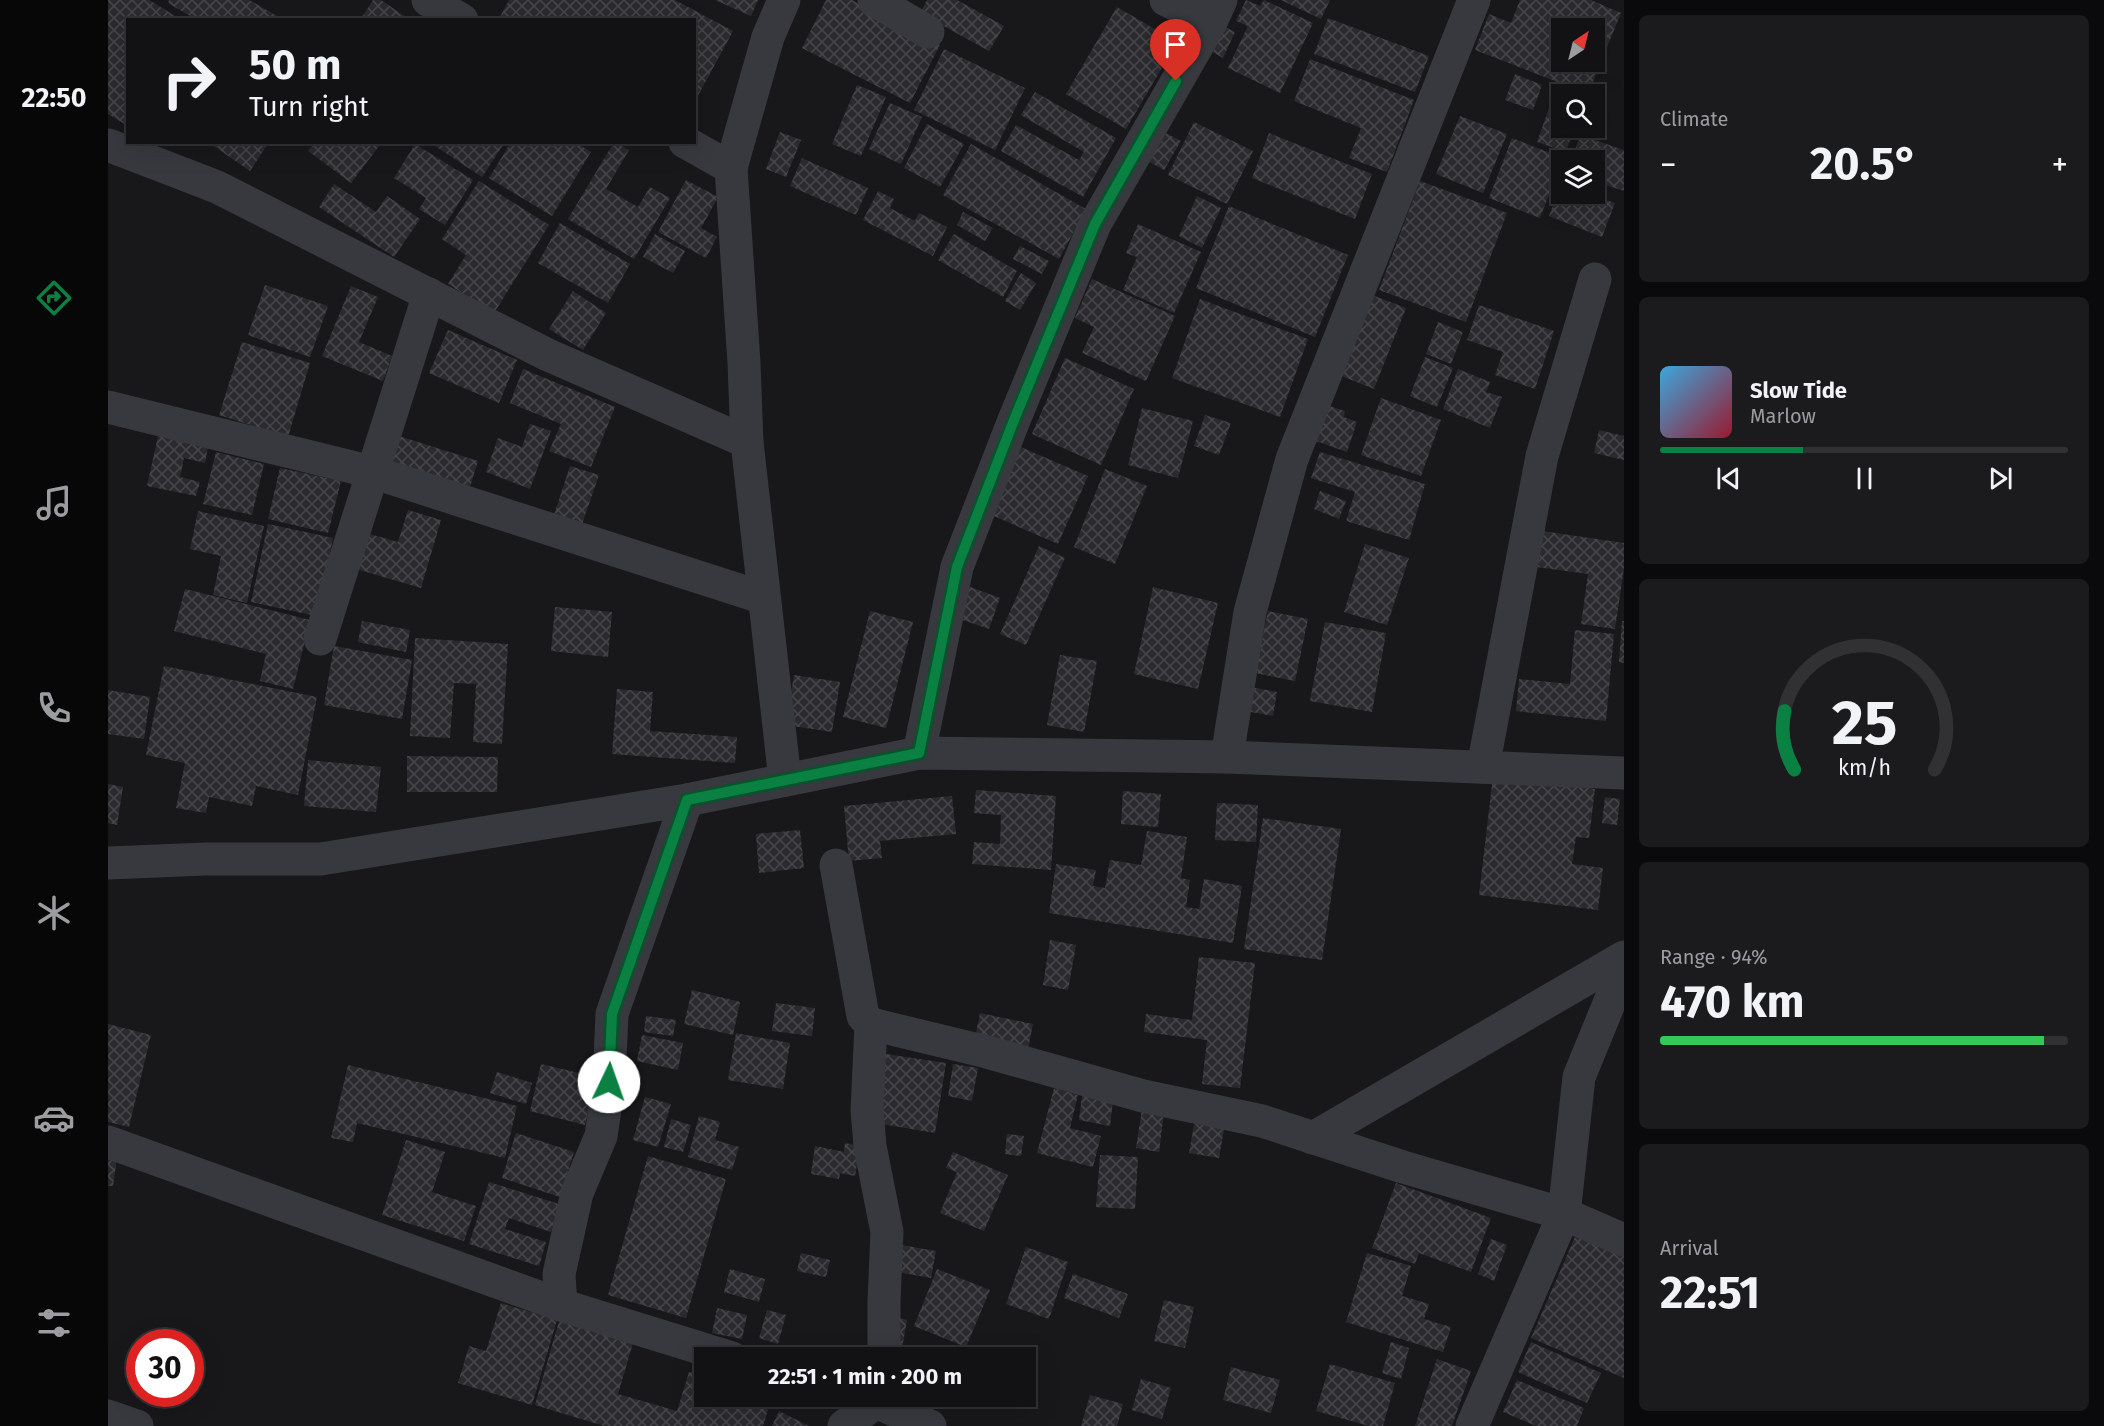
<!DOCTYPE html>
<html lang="en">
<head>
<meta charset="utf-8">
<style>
	:root { --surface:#121114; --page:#1b1a1d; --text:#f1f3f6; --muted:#9c9da0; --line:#313134; --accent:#0b8043 }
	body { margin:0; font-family:"Fira Sans",sans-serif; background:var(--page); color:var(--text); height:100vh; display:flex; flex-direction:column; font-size:22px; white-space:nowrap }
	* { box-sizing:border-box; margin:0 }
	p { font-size:20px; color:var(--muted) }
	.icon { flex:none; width:33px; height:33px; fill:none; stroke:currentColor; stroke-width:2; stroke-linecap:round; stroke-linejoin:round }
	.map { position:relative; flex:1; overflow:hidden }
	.details { display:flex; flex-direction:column; gap:15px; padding:15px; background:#0a090b; width:480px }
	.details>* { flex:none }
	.guide { position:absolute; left:18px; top:18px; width:570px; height:126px; border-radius:0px; box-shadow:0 6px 24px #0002,0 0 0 2px var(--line); background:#121114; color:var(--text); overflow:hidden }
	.needle { width:39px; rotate:35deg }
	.controls { position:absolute; left:1443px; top:18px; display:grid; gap:12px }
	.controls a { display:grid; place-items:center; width:54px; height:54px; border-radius:0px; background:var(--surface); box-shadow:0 6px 24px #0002,0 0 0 2px var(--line); font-size:30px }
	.speed { position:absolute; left:18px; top:1329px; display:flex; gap:12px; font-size:30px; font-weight:700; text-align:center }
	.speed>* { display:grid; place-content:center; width:78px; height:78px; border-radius:50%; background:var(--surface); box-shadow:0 6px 24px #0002,0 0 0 2px var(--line); line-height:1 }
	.speed .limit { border:9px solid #d22; background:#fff; color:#111 }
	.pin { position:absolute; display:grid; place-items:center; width:51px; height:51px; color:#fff; margin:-62px -26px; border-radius:50% 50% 50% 0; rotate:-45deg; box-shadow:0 0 6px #0007 }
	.pin .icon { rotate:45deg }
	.me { position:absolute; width:66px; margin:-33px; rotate:3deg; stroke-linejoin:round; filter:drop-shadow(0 0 4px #0008) }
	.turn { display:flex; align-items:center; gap:21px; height:126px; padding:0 24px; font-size:27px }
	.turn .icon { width:78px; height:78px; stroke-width:2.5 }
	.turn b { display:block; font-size:42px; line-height:51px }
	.big { font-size:45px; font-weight:700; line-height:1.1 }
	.details .widget { flex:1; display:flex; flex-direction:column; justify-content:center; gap:9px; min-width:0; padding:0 21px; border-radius:9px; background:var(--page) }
	.details .dial { align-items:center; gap:0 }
	.dial svg { height:156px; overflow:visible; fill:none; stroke:var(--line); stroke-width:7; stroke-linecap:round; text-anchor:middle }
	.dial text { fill:var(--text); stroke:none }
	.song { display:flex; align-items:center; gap:18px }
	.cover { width:72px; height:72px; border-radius:9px; background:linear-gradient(135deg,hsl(200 70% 55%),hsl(350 70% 35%)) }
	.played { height:6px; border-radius:3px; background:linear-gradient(90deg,var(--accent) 35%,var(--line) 35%) }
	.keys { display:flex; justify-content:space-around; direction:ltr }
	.heat { display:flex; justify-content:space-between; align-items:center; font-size:33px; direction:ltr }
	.charge { height:9px; border-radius:4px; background:linear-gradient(90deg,#34c759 94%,var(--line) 0) }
	.trip { position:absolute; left:586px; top:1347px; width:342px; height:60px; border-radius:0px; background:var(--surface); box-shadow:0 6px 24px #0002,0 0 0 2px var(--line); font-weight:700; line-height:60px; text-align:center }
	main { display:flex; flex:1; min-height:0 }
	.tabs { display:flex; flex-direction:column; width:108px; justify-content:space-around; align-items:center; background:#070708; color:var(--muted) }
	.tabs .icon { width:42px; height:42px }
	.tabs .active { color:var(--accent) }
	.tabs b { font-size:27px; color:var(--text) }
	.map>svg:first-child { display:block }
</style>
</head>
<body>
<main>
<nav class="tabs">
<b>22:50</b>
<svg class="icon active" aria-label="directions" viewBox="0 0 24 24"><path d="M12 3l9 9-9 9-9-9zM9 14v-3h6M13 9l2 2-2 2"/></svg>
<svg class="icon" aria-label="music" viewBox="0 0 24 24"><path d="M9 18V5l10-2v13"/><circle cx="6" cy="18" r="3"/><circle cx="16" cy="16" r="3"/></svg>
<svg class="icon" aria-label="phone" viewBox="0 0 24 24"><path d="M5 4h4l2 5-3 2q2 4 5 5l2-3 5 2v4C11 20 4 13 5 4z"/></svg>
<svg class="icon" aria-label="climate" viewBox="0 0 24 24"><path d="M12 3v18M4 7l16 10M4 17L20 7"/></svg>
<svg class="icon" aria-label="car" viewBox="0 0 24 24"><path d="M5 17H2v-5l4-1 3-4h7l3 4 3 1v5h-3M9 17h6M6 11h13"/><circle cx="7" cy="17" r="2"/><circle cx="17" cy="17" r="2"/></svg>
<svg class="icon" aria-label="filters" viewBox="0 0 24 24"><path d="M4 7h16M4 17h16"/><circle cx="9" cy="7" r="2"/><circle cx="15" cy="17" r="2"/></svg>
</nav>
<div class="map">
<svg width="1516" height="1426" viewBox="0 0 1516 1426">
	<defs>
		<pattern id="building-cross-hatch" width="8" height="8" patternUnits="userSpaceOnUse" patternTransform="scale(1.5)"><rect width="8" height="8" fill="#2b2a2e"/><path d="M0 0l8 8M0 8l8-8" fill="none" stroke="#47464a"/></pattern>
	</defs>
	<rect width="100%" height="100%" fill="#18171a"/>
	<!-- building -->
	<g fill="url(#building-cross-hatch)" fill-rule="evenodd">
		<path d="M0,0h41l33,20h-54v106l-20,-12z"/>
		<path d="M61,0h80l35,20h-87l-29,-17z"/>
		<path d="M265,0h8l29,20h-50z"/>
		<path d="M401,0h166l58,31 -39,72v-83h-190l-4,-3z"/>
		<path d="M607,0h43l-7,16z"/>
		<path d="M718,0h26l88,45 -30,58 -108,-55z"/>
		<path d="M819,0h30l47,26 -15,25 -69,-38z"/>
		<path d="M1138,0l14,6 4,-6 49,23 -33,70 -52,-25 20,-42 -12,-5z"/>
		<path d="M1173,0h49l-9,19z"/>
		<path d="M1412,0h71l30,13 -33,81 -113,-44 14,-36 22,9zM1454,28h32v34h-32z"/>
		<path d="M1009,7l60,35 -51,87 -60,-35z"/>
		<path d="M1220,18l101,38 -14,36 -101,-38z"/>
		<path d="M1115,26l12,6 -12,26 -12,-7z"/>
		<path d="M836,49l81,39 -30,62 -81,-40z"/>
		<path d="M1202,59l104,41 -27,72 -38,-14 12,-30 -67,-27z"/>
		<path d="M1407,74l27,11 -9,25 -28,-10z"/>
		<path d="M749,85l29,12 -25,59 -29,-12z"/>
		<path d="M1447,91l7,2v35h12l-8,24 -29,-10z"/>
		<path d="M927,92l81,46 -33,59 -82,-46 15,-26 63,35 5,-8 -63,-37z"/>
		<path d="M782,103l32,14 -21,47 -32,-15z"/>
		<path d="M1352,116l47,18 -24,59 -47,-19z"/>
		<path d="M1086,122l59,29 -26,53 -59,-29z"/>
		<path d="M819,124l37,20 -24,43 -36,-19z"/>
		<path d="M1052,130l21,11 -17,29 -20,-11z"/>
		<path d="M672,132l21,8 -15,37 -20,-8z"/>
		<path d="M1161,133l103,41 -17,45 -103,-41z"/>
		<path d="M1472,135l44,15v41l-30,-10v-21h-22z"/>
		<path d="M1404,138l51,20 -23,60 -51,-20z"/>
		<path d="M100,142h61l-19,29z"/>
		<path d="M207,142h67l-31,41 -43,-32z"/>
		<path d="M321,142h76l-23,35z"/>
		<path d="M403,142h64l16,10 -39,64 -63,-38z"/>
		<path d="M506,142l15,8 -23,39 32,18 12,-20 20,11 -36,61 -66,-40z"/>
		<path d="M307,144l58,36 -28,45 -26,-16 7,-11 -32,-20z"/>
		<path d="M863,144l115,65 -27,50 -116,-64z"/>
		<path d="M694,158l66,30 -12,27 -66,-29z"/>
		<path d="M578,180l32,17 -17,31 16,9 -11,21 -48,-26z"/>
		<path d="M371,181l70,44 -55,88 -46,-29 18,-29 -24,-16z"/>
		<path d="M1312,181l87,32 -41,109 -87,-32z"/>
		<path d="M226,184l42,28 11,-16 33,23 -26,38 -75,-50z"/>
		<path d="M1453,184l1,10h27l26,9 -13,34 -53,-21z"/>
		<path d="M770,191l16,8 -4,9 25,13 4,-8 28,14 -14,29 -70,-36z"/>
		<path d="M1089,196l24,12 -19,40 -23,-12z"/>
		<path d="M1121,206l119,49 -33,82 -119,-49z"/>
		<path d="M855,212l30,16 -8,13 -28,-16z"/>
		<path d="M452,223l70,41 -22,39 -70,-40z"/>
		<path d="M1030,224l63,28 -27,61 -51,-23 14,-33 -11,-4z"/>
		<path d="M547,234l30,17 -12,22 -30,-16z"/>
		<path d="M846,234l63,37 -14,26 -65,-37z"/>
		<path d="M912,246l29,15 -7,13 -29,-15z"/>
		<path d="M913,273l15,10 -16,27 -15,-9z"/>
		<path d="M984,279l83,37 -29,65 -64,-28 12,-26 -19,-9z"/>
		<path d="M157,285l63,21 -18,51 -62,-22z"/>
		<path d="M243,286l27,11 -19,45 33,14 -9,25 -61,-25z"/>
		<path d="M465,291l33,22 -23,37 -34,-21z"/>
		<path d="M1264,295l34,13 -32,81 -35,-14z"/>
		<path d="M1092,299l108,40 -28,78 -108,-39z"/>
		<path d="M1371,305l75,26 -19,58 -40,-14 8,-23 -36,-12z"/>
		<path d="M1330,322l25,10 -12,32 -25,-10z"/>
		<path d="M340,330l69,30 -18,43 -70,-30z"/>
		<path d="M134,342l68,21 -22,74 -69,-22z"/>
		<path d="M1317,357l28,11 -16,39 -27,-11z"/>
		<path d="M957,358l69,31 -33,76 -69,-31z"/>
		<path d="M415,369l92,38 -24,60 -42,-16 12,-27 -51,-21z"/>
		<path d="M1350,369l32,13 -4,10 16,5 -12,31 -47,-19z"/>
		<path d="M1273,398l60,22 -20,56 -60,-21z"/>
		<path d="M1218,405l19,6 -1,6 13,5 -10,30 -34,-12z"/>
		<path d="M1034,408l51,13 -15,57 -50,-13z"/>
		<path d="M1097,415l26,8 -12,32 -25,-9z"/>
		<path d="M422,424l21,7 -21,58 -44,-17 12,-34 24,9z"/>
		<path d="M1491,430l25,6v24l-30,-7z"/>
		<path d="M50,436l50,11 -3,16 -21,-5 -4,19 20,5 -4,14 -49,-10z"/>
		<path d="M291,436l79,25 -9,29 -79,-26z"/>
		<path d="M908,445l72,31 -30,68 -71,-31z"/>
		<path d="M108,452l48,12 -12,51 -49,-11z"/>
		<path d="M1212,452l105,32 -16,56 -63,-19 9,-29 -44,-14z"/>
		<path d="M462,466l29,9 -18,52 -28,-9z"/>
		<path d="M172,468l61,13 -13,52 -60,-14z"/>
		<path d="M997,469l42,17 -32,78 -41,-17z"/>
		<path d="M1212,491l26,10 -7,18 -25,-10z"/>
		<path d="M300,510l33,10 -20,68 -68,-20 10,-36 35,10z"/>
		<path d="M90,511l66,15 -17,77 -34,-8 8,-39 -31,-7z"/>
		<path d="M160,524l65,14 -17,78 -65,-14z"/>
		<path d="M1434,531l82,12v25l-9,61 -34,-5 7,-50 -51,-7z"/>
		<path d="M1257,544l44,14 -22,67 -43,-13z"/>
		<path d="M931,546l26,12 -39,87 -26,-11z"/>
		<path d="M857,585l35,13 -11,31 -35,-12z"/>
		<path d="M1045,587l65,16 -20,86 -64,-15z"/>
		<path d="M77,589l125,31 -17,69 -33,-8 6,-27 -92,-23z"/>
		<path d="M447,607l57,5 -4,45 -57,-6z"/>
		<path d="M762,611l43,11 -27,106 -43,-11z"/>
		<path d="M1160,611l40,8 -13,62 -40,-8z"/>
		<path d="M254,621l48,9 -4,22 -48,-10z"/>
		<path d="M1514,621h2v42l-5,-1z"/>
		<path d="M1217,622l61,11 -14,79 -62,-11z"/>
		<path d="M1467,630l39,4 -8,87 -90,-10 3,-32 51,5z"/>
		<path d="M307,638l93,6 -6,100 -29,-2 3,-58 -22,-1 -4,55 -40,-2z"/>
		<path d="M226,646l78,14 -10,59 -78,-14z"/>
		<path d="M952,655l37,6 -13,71 -37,-7z"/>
		<path d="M56,666l153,31 -19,98 -42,-9 -4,20 -43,-9 -3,16 -30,-5 9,-45 -39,-8z"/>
		<path d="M686,675l46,7 -8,50 -46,-7z"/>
		<path d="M1137,686l32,6 -4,24 -33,-6z"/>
		<path d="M509,689l36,3 -3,39 87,6 -2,26 -123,-9z"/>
		<path d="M0,690l42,7 -6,42 -36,-5z"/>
		<path d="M299,756l91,1 -1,35h-90z"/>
		<path d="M200,760l73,7 -5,45 -72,-6z"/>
		<path d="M1385,776l102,13 -6,49 -13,-1 -4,27 31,4 -5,42 -119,-15z"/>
		<path d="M0,784l15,3 -6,38 -9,-2z"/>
		<path d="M868,790l80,6 -5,74 -79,-6 2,-22 26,2 1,-29 -27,-2z"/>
		<path d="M1015,791l38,3 -3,33 -37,-3z"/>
		<path d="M844,796l4,38 -76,7 2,17 -33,3 -5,-55z"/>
		<path d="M1497,797l15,2 -3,26 -15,-2z"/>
		<path d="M1109,803l41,2 -2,37 -41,-2z"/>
		<path d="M1155,818l78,11 -19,131 -78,-11z"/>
		<path d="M692,830l4,38 -45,5 -3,-39z"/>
		<path d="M1039,831l40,6 -6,41 9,2 -4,27 13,2 5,-30 38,7 -9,57 -184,-30 7,-49 40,6 -3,16 12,2 5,-28 31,5z"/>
		<path d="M942,940l26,5 -8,45 -25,-5z"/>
		<path d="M1091,957l56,6 -15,125 -38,-4 5,-44 -63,-8 2,-18 46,6z"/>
		<path d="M584,990l48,12 -7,33 -49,-11z"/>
		<path d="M668,1003l39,5 -3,28 -40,-5z"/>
		<path d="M872,1013l53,11 -6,30 -53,-11z"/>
		<path d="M538,1016l30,4 -3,16 -29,-4z"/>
		<path d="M0,1024l43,11 -22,92 -21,-5z"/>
		<path d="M628,1033l54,10 -7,46 -55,-9z"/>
		<path d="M534,1035l41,8 -5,27 -41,-9z"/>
		<path d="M778,1054l60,9 -11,70 -59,-10z"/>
		<path d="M433,1064l55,13 -11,48 -55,-14z"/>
		<path d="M845,1064l25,4 -6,33 -24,-5z"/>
		<path d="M240,1065l169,41 -12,52 -148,-35 -4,19 -22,-4z"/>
		<path d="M389,1072l35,11 -6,21 -36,-11z"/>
		<path d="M946,1088l24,7 -8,33 31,8 -8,31 -56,-14z"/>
		<path d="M974,1096l31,5 -3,25 -31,-6z"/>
		<path d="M537,1097l26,7 -13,43 -25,-7z"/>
		<path d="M1034,1109l22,3 -5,40 -23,-4z"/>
		<path d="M591,1116l21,6 -5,18 24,7 -7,23 -44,-13z"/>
		<path d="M563,1119l20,6 -8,27 -19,-5z"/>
		<path d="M1087,1119l30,5 -6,34 -30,-5z"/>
		<path d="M408,1133l58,19 -14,45 -58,-19z"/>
		<path d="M899,1134l17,2 -3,20 -16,-2z"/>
		<path d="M298,1140l39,12 -13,40 44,14 -12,35 -82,-26z"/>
		<path d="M737,1143l15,3 -5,30 -15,-3 -1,6 -28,-5 4,-28 29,6z"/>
		<path d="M845,1152l55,23 -24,56 -44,-18 17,-41 -11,-4z"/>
		<path d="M992,1155l38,2 -3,52 -39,-2z"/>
		<path d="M0,1156l9,2 -4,28h-5z"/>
		<path d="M540,1156l78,23 -40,139 -78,-23z"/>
		<path d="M381,1182l70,22 -8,28 -42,-14 -4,11 41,13 -7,24 -70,-22z"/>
		<path d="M1288,1183l95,35 -20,54 -52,-19 -4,11 -43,-16z"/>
		<path d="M1470,1230l46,20v128l-93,-40z"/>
		<path d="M1383,1239l16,6 -13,36 -16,-7z"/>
		<path d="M793,1245l35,6 -5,27 -34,-6z"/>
		<path d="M918,1247l42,15 -19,57 -43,-15z"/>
		<path d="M693,1253l29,7 -4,17 -29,-6z"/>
		<path d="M1259,1253l44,13 -9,30 27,8 -5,15 27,8 -8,25 -97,-30z"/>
		<path d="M622,1269l35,10 -6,23 -35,-10z"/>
		<path d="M829,1269l53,21 -24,57 -52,-21z"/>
		<path d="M965,1274l55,20 -9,24 -55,-20z"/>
		<path d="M1056,1300l30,7 -9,41 -31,-7z"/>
		<path d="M393,1303l56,17 -25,85 -74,-22 11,-37 17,5z"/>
		<path d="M609,1308l30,7 -5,24 -30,-6z"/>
		<path d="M659,1310l19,5 -8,29 -19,-6z"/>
		<path d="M786,1317l13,3 -5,29 -13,-3z"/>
		<path d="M451,1321l74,22 -15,51 59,17 12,-39 16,4v20h67l-9,30h-159l-69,-21z"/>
		<path d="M1283,1342l18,6 -8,31 -19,-6z"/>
		<path d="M1423,1342l70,31 -14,30 -69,-31z"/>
		<path d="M1329,1359l34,12 -19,55h-37z"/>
		<path d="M1222,1364l65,19 -12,43h-14l-53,-15z"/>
		<path d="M1123,1367l49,13 -9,33 -48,-13z"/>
		<path d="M1033,1379l30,9 -9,31 -30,-9z"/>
		<path d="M1409,1380l67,28 -7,18h-41l-33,-14z"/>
		<path d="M982,1395l33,9 -6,22h-36z"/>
		<path d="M829,1396h32l-2,9 -31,-6z"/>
		<path d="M671,1411l30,15h-37z"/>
	</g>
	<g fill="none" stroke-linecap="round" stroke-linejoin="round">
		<!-- minor -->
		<g stroke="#38393f" stroke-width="33">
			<path d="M320,0l34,20"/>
			<path d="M676,0l-16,37 -37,131 13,195 3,79 38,338"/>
			<path d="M766,0l54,32"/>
			<path d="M1058,0l45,22"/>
			<path d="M577,142l46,26"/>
			<path d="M0,145l109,42 331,168 199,87"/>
			<path d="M0,407l264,65 392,126"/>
			<path d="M212,639l109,-345"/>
			<path d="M811,753l38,-186 57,-147 81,-196 116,-202 10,-22"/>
			<path d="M1119,757l23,-145 42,-153 182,-459"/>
			<path d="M1375,767l59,-311 53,-177"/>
			<path d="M0,863l98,-4h115l366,-59 232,-47 308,4 397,16"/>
			<path d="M728,865l27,151 8,8 -4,86 3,36 17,86 -3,70v56"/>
			<path d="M763,1024l116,28 156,44 119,25 141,46 161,47 60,26"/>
			<path d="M1205,1138l311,-181"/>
			<path d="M0,1142l453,163 171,53"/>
			<path d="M453,1305l-2,-31 18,-81 24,-57 8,-54 3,-68 75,-214"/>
			<path d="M750,1396l18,6 54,24"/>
			<path d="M0,1416l29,10"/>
			<path d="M736,1426l32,-24 2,-6"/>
			<path d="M1364,1426l92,-212 15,-137 45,-110"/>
		</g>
	</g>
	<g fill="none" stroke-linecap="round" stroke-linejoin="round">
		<defs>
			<path id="route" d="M501,1082l3,-68 75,-214 232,-47 38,-186 57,-147 81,-196 81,-143"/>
		</defs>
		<!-- route casing -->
		<use href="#route" stroke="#07532c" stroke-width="15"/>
		<!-- route -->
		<use href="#route" stroke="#0b8043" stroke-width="10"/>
	</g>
</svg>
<div class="controls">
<a><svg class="needle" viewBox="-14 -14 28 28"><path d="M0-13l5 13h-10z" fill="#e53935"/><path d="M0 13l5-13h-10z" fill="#9c9da0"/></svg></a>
<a><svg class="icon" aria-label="search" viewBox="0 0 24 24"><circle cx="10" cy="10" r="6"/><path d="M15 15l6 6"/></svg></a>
<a><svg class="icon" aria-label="layers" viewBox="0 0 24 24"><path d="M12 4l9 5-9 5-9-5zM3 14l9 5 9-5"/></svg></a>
</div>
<div class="speed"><div class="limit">30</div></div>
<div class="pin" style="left:1068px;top:81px;background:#d93025"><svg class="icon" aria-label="arrive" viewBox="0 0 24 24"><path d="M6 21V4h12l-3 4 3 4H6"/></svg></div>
<svg class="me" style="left:501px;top:1082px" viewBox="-20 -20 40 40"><circle r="19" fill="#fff"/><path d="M0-13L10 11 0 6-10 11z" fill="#0b8043"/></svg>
<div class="trip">22:51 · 1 min · 200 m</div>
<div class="guide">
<div class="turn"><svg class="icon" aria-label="right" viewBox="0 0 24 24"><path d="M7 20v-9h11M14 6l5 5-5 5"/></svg><div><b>50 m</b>Turn right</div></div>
</div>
</div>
<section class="details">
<div class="widget"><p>Climate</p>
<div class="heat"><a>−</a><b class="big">20.5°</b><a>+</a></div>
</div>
<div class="widget">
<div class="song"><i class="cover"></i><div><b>Slow Tide</b><p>Marlow</p></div></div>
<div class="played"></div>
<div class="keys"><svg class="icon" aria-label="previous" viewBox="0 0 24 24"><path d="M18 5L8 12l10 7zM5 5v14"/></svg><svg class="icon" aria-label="pause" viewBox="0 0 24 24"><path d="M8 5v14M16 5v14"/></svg><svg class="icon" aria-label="next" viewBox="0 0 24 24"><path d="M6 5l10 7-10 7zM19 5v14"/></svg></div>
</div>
<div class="widget dial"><svg viewBox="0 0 100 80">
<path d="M14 69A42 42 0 1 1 86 69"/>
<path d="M14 69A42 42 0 0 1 9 39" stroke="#0b8043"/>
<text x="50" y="56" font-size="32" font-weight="700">25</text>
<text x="50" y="72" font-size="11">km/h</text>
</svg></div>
<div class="widget"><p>Range · 94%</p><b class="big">470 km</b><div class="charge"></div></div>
<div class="widget"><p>Arrival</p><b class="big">22:51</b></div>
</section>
</main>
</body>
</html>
